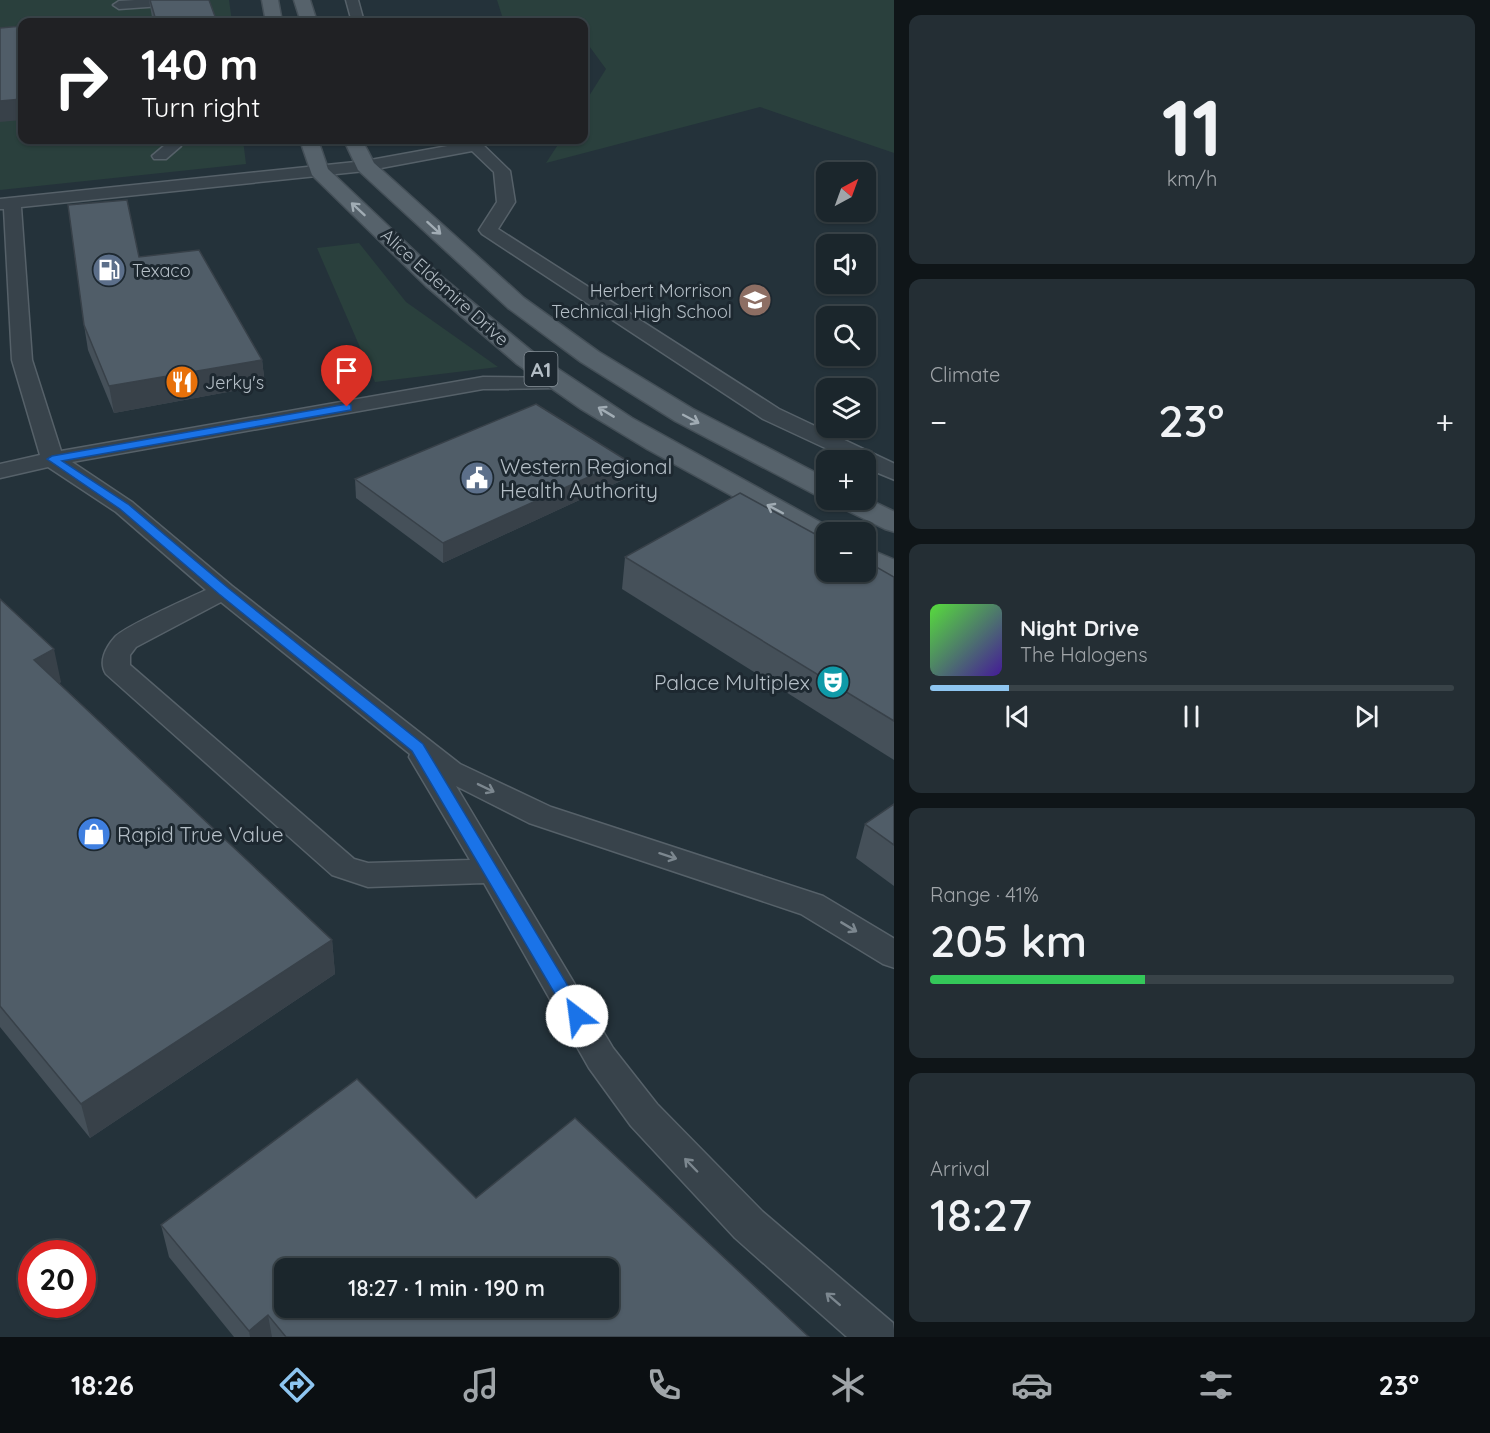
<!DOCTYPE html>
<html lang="en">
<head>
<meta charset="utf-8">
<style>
	:root { --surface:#1b262c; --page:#242e34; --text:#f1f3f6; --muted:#a0a5a9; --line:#394348; --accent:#8ec5f0 }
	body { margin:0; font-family:Quicksand,sans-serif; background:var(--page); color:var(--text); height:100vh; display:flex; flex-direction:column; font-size:22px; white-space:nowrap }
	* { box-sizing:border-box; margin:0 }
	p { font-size:20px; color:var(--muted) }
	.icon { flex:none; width:33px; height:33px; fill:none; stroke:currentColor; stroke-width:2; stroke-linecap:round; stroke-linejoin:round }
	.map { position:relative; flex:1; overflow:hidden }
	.details { display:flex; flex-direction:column; gap:15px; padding:15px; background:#0f1518; width:596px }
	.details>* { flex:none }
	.guide { position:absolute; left:18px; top:18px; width:570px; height:126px; border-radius:12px; box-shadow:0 2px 4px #0004,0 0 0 2px var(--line); background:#202124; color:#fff; overflow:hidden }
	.needle { width:39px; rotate:41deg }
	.controls { position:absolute; left:816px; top:162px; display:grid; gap:12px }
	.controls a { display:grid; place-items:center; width:60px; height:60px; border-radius:12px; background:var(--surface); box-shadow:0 2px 4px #0004,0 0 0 2px var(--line); font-size:30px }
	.speed { position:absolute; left:18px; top:1240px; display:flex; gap:12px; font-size:30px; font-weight:700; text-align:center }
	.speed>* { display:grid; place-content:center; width:78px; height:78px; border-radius:50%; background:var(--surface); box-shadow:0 2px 4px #0004,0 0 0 2px var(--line); line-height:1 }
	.speed .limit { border:9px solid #d22; background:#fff; color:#111 }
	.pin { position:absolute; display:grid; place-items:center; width:51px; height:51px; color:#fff; margin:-62px -26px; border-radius:50% 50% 50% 0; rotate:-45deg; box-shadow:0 0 6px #0007 }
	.pin .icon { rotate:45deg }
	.me { position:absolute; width:66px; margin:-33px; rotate:330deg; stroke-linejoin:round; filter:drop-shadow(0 0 4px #0008) }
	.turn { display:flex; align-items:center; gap:21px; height:126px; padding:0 24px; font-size:27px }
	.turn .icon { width:78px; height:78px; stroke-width:2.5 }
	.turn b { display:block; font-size:42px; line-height:51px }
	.big { font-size:45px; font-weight:600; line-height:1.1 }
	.details .tile { flex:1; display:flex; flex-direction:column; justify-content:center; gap:9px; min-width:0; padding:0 21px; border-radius:12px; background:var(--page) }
	.details .dial { align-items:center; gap:0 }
	.dial b { font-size:78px; line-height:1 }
	.song { display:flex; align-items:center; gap:18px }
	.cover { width:72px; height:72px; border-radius:9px; background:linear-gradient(135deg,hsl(110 70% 55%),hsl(260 70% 35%)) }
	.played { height:6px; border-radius:3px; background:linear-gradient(90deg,var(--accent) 15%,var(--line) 15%) }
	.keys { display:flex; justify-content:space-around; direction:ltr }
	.heat { display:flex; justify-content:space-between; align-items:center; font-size:33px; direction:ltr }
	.charge { height:9px; border-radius:4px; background:linear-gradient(90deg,#34c759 41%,var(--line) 0) }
	.trip { position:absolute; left:274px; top:1258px; width:345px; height:60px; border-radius:12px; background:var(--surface); box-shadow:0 2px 4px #0004,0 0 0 2px var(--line); font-weight:600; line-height:60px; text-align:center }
	.tabs { display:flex; height:96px; justify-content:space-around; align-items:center; background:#0b0f12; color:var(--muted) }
	.tabs .icon { width:42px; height:42px }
	.tabs .active { color:var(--accent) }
	.tabs b { font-size:27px; color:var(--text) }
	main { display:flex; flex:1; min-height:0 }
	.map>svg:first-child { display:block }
</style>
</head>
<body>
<main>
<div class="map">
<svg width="895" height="1337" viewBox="0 0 895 1337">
	<rect width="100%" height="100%" fill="#24323a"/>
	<!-- green -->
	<g fill="#2a403d">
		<path d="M0,0h229l3,22h-210v118h221l3,24 -246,26z"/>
		<path d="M497,0h397v153l-134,-46 -214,56 15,-23h23v-36l22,-35 -22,-30v-17h-80z"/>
		<path d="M359,243l47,59 92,65 -123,15 -58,-134z"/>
	</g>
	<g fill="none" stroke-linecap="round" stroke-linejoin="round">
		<defs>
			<g id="service">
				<path d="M135,0h61l-6,4 -71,5 -6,-4 6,-4z"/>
				<path d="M346,0h12l6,22h-12z"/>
				<path d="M164,140h16l1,6 -15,13h-12l-2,-3 13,-11z"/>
				<path d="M461,140h17l32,31 5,31 -17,27 281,180 116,55v16l-29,-12v-8h-15l-88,-41 -281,-185 -3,-4 18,-28 -3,-30 -22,-21 -107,20 -344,36 11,153 29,91 422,-74 82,1 3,4 -3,4 -7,2 -75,1 -411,73 60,40 100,84 228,178 91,43 272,89 72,43v29l-12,-4 -82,-50 -272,-91 -73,-37 157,262 44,56 106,108 130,111 2,14h-48l-112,-99 -104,-112 -42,-58 -105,-185 -116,4 -36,-12 -226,-201c-8,-12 0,-27 9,-37 10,-11 74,-39 91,-47l-90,-78 -68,-45 -48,11v-14l40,-9 -28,-95 -8,-151h-4v-10l365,-38 99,-18zM221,602l189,152 -1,3 61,103 -102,3 -14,-4 -224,-194v-10l6,-8z"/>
			</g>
			<g id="primary">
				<path d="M262,0h16l4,22h-16z"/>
				<path d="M294,0h16l7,22h-16z"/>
				<path d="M300,140h18l10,29 114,108 92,76 98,65 206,114h-12v13l-10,-3 -169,-93 -66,-40 -64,-45 -91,-78 -114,-111z"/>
				<path d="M344,140h18l12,23 150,135 75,54 94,57 133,69v19l-10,-2 -141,-74 -94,-59 -73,-54 -150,-138z"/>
				<path d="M866,498l29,14v20l-10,-3 -47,-23 -4,-6h32z"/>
				<path d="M866,548l29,12v21l-29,-12z"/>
			</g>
		</defs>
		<!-- service casing -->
		<use href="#service" stroke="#566169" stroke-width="3"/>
		<!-- primary casing -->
		<use href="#primary" stroke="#444f57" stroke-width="3"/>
		<!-- service -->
		<use href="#service" fill="#38434b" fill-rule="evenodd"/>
		<!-- primary -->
		<use href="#primary" fill="#56626b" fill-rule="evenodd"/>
	</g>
	<!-- wall -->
	<g fill="#455059">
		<path d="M149,0h60l8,22 -65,-5z"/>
		<path d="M139,257l123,103 3,25 -151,28 -26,-63 -4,-25z"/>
		<path d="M355,479h270l-182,84 -87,-65z"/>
		<path d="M625,557l269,20v183l-272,-171z"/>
		<path d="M0,599l61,83 -2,1 273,257 3,34 -245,164 -90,-111z"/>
		<path d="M894,804v82l-38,-28 9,-34z"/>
		<path d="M476,1198l333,139h-575l-65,-80 -8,-32z"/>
	</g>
	<!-- shaded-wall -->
	<g fill="#384149">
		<path d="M22,99v21l-22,2v-21z"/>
		<path d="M262,360l3,25 -151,28 -5,-27z"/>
		<path d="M626,460l-1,19 -182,84v-20z"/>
		<path d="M54,649l7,33 -19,11 -8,-33z"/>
		<path d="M332,940l3,34 -245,164 -9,-34z"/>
		<path d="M268,1315l4,22h-22l-1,-6z"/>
	</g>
	<!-- building -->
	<g fill="#505d68" stroke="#384149" stroke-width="1.5" fill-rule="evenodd">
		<path d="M150,0h59l8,22h-143l81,-5z"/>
		<path d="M22,26v73l-22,2v-73z"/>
		<path d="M127,200l12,57 60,-7 63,110 -153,26 -25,-61 -16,-120z"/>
		<path d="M536,404l90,56 -183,83 -88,-64z"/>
		<path d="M740,493l86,47v32h40v-11l28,16v144l-269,-164z"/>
		<path d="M0,599l54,50 -20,11 298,280 -251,164 -81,-98z"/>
		<path d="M894,804v41l-29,-21z"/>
		<path d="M357,1079l119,119 99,-80 234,219h-523l-18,-22 -19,16 -88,-106zM285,1269h324v39h-324z"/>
	</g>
	<!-- one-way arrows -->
	<defs><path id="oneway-shaft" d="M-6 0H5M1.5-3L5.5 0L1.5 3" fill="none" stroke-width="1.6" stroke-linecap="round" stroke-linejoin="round" transform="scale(1.5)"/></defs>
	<g stroke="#a1acb4">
		<use href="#oneway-shaft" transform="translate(358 209) rotate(-137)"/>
		<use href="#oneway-shaft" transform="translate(434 228) rotate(42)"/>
		<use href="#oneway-shaft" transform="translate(606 412) rotate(-149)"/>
		<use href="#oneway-shaft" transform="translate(691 419) rotate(28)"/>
		<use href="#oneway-shaft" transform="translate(775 509) rotate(-152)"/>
	</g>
	<g stroke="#7c878f">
		<use href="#oneway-shaft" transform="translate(486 788) rotate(26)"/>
		<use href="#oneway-shaft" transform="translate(668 856) rotate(18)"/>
		<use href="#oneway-shaft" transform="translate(849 927) rotate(31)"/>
		<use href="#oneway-shaft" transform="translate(691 1165) rotate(-134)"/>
		<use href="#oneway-shaft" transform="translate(833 1299) rotate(-139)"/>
	</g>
	<!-- route -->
	<path fill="#1a73e8" stroke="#114b97" stroke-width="1.5" d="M347,404l4,1v5l-289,51 66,43 100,84 195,156 160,267 2,5 -2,5 -6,3 -6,-3 -159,-270 -193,-157 -99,-85 -73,-50 5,-3z"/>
	<!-- icons -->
	<defs>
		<symbol id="fuel-disc" viewBox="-11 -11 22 22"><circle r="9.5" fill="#5c6f8a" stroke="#1d2830"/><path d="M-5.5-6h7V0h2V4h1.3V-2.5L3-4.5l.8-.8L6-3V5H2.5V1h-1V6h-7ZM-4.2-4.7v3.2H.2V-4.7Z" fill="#fff"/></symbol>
		<symbol id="school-disc" viewBox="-11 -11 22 22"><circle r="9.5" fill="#8d6e63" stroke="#1d2830"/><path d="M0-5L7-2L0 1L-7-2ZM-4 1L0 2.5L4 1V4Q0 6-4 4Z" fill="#fff"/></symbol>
		<symbol id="restaurant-disc" viewBox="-11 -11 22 22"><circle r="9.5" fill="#e8710a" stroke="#1d2830"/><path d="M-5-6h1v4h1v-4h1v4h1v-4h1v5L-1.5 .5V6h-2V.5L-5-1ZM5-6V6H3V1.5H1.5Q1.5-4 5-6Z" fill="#fff"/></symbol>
		<symbol id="civic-disc" viewBox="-11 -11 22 22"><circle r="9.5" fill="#5c6f8a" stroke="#1d2830"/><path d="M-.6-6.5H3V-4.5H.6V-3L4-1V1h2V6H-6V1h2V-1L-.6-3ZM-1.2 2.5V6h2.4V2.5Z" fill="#fff"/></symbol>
		<symbol id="theatre-disc" viewBox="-11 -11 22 22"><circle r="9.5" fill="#0f9aa8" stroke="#1d2830"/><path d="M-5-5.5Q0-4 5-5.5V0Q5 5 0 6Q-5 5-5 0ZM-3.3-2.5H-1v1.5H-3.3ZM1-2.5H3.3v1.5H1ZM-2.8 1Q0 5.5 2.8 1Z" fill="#fff"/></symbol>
		<symbol id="shop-disc" viewBox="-11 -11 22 22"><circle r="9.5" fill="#3f7fe0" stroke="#1d2830"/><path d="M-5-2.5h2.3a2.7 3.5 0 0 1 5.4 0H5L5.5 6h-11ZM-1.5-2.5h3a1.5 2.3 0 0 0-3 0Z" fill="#fff"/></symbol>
	</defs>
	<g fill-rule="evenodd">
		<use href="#fuel-disc" x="90" y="251" width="38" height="38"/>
		<use href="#school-disc" x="736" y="281" width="38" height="38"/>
		<use href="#restaurant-disc" x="163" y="363" width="38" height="38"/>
		<use href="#civic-disc" x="458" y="459" width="38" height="38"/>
		<use href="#theatre-disc" x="814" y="663" width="38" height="38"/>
		<use href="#shop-disc" x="75" y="815" width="38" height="38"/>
	</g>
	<g text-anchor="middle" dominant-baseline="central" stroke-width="6" stroke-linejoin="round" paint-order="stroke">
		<!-- far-poi labels -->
		<g font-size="18" fill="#b4bec6" stroke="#1d2830" text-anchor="start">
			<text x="132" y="270">Texaco</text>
			<text x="732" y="290" text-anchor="end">Herbert Morrison<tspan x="732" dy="21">Technical High School</tspan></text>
			<text x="205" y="382">Jerky's</text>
		</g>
		<!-- far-street labels -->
		<g font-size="18" fill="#b4bec6" stroke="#1d2830">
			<text transform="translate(445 287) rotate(42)">Alice Eldemire Drive</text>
		</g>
		<!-- shield labels -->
		<rect fill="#1d2830" stroke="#879199" stroke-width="1.5" x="524.5" y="352" width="33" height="34" rx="4.5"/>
		<g font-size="20" font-weight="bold" fill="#b4bec6">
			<text x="541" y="369">A1</text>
		</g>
		<!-- poi labels -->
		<g font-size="21" fill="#b4bec6" stroke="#1d2830" text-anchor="start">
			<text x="500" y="466">Western Regional<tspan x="500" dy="24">Health Authority</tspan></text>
			<text x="810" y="682" text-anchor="end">Palace Multiplex</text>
			<text x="117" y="834">Rapid True Value</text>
		</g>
	</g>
</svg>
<div class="controls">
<a><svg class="needle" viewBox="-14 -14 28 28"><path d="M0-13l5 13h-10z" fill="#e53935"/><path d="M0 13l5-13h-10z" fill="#a0a5a9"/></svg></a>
<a><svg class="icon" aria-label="sound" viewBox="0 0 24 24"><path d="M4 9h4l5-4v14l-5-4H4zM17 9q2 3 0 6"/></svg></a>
<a><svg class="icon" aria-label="search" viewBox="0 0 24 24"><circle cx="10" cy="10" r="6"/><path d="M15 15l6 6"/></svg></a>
<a><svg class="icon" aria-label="layers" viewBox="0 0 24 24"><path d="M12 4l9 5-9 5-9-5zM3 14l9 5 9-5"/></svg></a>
<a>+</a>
<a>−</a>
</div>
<div class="speed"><div class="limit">20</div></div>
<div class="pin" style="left:347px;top:407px;background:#d93025"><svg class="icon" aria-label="arrive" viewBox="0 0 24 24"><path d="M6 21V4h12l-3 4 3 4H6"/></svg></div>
<svg class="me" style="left:577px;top:1016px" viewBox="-20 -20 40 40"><circle r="19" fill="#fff"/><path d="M0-13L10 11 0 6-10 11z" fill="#1a73e8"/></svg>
<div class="trip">18:27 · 1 min · 190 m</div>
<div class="guide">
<div class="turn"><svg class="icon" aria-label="right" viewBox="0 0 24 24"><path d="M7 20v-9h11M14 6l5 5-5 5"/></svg><div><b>140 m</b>Turn right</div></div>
</div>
</div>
<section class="details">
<div class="tile dial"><b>11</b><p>km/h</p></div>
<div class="tile"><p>Climate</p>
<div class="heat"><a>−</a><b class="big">23°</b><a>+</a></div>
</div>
<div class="tile">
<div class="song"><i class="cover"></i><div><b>Night Drive</b><p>The Halogens</p></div></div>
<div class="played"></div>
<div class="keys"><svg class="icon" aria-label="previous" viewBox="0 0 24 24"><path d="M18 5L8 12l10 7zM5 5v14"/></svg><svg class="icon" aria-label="pause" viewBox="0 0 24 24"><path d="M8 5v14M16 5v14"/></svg><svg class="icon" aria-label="next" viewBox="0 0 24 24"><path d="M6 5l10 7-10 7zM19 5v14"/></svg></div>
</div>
<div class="tile"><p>Range · 41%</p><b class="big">205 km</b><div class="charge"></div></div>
<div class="tile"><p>Arrival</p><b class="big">18:27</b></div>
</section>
</main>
<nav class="tabs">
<b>18:26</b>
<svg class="icon active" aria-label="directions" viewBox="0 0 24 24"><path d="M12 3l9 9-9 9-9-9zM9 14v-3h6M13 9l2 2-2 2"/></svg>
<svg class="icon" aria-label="music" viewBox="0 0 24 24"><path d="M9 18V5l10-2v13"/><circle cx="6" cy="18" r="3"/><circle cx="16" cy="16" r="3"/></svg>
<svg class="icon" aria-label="phone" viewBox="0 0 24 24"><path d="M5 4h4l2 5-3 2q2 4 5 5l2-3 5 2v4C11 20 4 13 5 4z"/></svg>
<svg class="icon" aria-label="climate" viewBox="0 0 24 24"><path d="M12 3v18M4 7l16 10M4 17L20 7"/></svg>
<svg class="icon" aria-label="car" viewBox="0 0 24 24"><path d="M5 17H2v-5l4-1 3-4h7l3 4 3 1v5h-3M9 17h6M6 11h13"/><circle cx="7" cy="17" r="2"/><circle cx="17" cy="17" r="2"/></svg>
<svg class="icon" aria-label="filters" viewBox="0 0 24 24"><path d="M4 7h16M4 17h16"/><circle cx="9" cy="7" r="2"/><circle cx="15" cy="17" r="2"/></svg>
<b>23°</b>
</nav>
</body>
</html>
